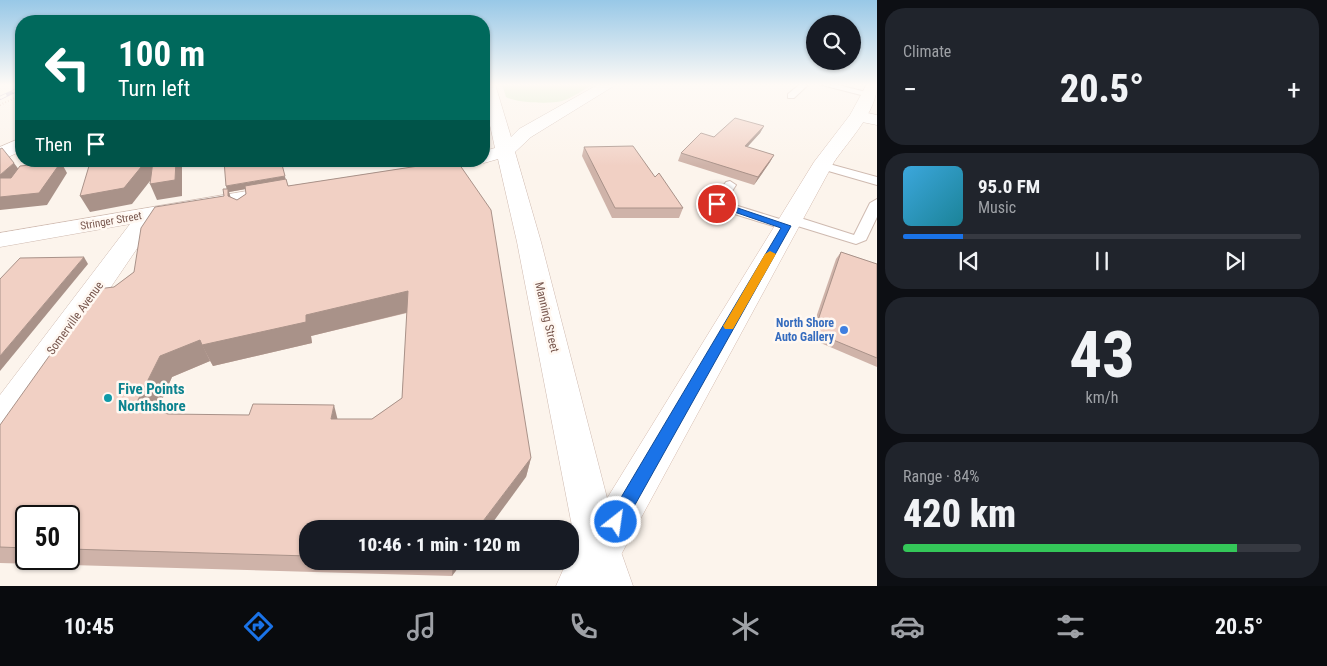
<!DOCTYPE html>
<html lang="en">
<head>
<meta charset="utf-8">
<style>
	:root { --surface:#171b24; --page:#20242c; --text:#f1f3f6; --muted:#9ea1a6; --line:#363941; --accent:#1a73e8 }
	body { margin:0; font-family:"Roboto Condensed",sans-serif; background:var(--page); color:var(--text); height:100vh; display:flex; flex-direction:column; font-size:19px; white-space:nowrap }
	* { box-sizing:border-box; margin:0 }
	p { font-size:16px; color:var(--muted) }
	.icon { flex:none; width:28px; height:28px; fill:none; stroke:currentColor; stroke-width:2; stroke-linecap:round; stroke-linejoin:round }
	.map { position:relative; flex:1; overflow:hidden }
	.sheet { display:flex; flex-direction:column; gap:8px; padding:8px; background:#0d0f14; width:450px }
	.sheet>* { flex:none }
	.top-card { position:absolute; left:15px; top:15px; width:475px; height:152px; border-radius:20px; box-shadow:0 1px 4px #0004; background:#00695c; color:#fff; overflow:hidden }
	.tools { position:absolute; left:806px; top:15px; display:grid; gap:10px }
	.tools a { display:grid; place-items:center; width:55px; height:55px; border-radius:50%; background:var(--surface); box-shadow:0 1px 4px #0004; font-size:25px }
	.speed { position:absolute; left:15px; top:505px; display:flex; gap:10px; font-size:25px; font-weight:700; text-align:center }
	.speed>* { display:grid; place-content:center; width:65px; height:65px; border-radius:50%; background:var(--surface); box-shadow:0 1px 4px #0004; line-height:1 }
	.speed .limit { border:2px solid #111; border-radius:8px; background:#fff; color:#111 }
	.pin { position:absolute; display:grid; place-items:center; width:42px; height:42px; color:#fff; margin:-21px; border:2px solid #fff; border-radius:50%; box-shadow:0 1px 5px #0007 }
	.me { position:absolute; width:55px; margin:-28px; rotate:30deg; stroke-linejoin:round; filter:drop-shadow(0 0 4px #0008) }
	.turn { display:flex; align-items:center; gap:18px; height:105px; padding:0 20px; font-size:22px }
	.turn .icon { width:65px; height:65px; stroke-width:2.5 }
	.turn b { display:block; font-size:35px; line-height:42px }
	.then { display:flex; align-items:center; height:48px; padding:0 20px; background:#0003; gap:10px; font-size:19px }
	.big { font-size:38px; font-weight:800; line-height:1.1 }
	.sheet .card { flex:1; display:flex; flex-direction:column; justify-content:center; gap:8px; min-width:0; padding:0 18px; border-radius:20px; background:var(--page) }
	.sheet .dial { align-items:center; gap:0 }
	.dial b { font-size:65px; line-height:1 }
	.song { display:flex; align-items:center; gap:15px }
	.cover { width:60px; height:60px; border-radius:8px; background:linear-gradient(135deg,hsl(200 70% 55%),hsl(190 70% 35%)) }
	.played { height:5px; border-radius:2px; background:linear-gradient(90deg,var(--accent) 15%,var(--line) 15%) }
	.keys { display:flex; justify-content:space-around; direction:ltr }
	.heat { display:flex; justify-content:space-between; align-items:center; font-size:28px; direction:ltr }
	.charge { height:8px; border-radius:4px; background:linear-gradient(90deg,#34c759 84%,var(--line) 0) }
	.trip { position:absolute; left:299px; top:520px; width:280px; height:50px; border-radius:20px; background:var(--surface); box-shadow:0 1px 4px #0004; font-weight:800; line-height:50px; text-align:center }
	.dock { display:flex; height:80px; justify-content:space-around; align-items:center; background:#090b0e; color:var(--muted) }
	.dock .icon { width:35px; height:35px }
	.dock .selected { color:var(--accent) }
	.dock b { font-size:22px; color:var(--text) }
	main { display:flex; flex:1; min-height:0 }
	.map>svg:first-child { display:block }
</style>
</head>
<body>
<main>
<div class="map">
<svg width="877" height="586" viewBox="0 0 877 586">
	<rect width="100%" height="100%" fill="#fcf4ec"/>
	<!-- green -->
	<path fill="#dbebc9" d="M502,84h92c-10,5 -21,14 -32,17 -12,3 -45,2 -56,-4z"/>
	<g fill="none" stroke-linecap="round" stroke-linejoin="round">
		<defs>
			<g id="service">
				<path d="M800,84h9l-15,14h-6v-4z"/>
				<path d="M818,84h16l40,10 -5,3z"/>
				<path d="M303,161h23l-16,5z"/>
				<path d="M822,162l55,15v8l-59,-17v-4z"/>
				<path d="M730,181l6,4 -11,17 61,19 -2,-2 2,-3 5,-1 63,20 16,-32 7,-4v18l-11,23 -10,4 -65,-20 2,2 -2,3 -5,1 -74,-23 -2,-3 2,-3 14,-19z"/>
			</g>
			<g id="minor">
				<path d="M484,84h11l16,53 8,-8 80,-45h18l-86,53 -16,15 26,90 80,310 12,34h-46l-10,-34 -60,-310 -19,-83 -14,4 -6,-2h6v-10l11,-3 -11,-50z"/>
				<path d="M858,111l19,4v10l-25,-5 -2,-4 2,-4z"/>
				<path d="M21,138v13l-21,10v-14z"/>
				<path d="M276,186l8,1 3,5 -3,5 -127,22 -145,214 -12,4v-42l130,-171 -130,23v-14z"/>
			</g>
			<path id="secondary" d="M867,84h10c0,28 -28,56 -43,78l-230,424h-48l7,-16 251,-408 36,-47z"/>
		</defs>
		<!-- service casing -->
		<use href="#service" stroke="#cfbab0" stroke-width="2"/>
		<!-- minor casing -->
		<use href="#minor" stroke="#cfbab0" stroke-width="1"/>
		<!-- secondary casing -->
		<use href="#secondary" stroke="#d5bcb0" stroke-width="1"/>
		<!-- path -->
		<path stroke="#d7b3a6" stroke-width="2" stroke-dasharray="0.5 2.5" stroke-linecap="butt" d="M0,105l21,-10"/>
		<!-- service -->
		<use href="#service" fill="#fff" fill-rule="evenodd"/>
		<!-- minor -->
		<use href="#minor" fill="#fff" fill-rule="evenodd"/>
		<!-- secondary -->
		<use href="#secondary" fill="#fff" fill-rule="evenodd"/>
		<defs>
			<path id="rail" d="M0,98l21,-10"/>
		</defs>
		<!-- rail casing -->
		<use href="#rail" stroke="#b5a8c8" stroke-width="4"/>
		<!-- rail -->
		<use href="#rail" stroke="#fff8f2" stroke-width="2.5" stroke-dasharray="7" stroke-linecap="butt"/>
	</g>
	<!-- wall -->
	<g fill="#cfb3a9" fill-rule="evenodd">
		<path d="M764,126l-4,7 -13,14 27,8 -4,7 -16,23 -76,-24 3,-8 33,-16z"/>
		<path d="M584,147l71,30 28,31 -4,10h-67l-30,-62z"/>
		<path d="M451,161l80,297 -5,19 -218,52v32h155l-11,15 -452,-13v-138l114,-138 20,-15 90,-76 3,-7 58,-10 3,7zM245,189l1,5 -9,6 -7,-3 -1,-5zM407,313l-5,85 -30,21h-35l-169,-5 -11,-4 15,-33 38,-16 3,5 99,-23 -1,-7zM26,516h43v43h-43z"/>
		<path d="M841,252l36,12v103l-68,-29 27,-79z"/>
	</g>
	<!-- shaded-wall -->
	<g fill="#a99289">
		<path d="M764,126l-4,7 -19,21 4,-8z"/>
		<path d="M774,155l-4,7 -16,23 4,-8z"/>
		<path d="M146,161h6l5,11 -25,32 -42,8 -10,-16z"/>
		<path d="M176,161h6v35l-25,4 -7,-16z"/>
		<path d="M61,162l6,11 -20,32 -47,5v-13z"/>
		<path d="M14,163l8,11 -22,11v-10z"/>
		<path d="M285,176l1,6 -57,10 5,16 -6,-12 -2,-10z"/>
		<path d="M84,257l4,7 -88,107v-15z"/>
		<path d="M408,291l1,21 -98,24 1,7 -99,23 -11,-21 104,-30z"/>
		<path d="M200,340l10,21 -38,16 -21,48 -15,-21 24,-48z"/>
		<path d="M334,405l5,20 -8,-6z"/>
		<path d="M531,458l-5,19 -38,52h-11z"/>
		<path d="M453,561h10l-11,15z"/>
	</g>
	<!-- building -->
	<g fill="#f1d0c4" stroke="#a99289" fill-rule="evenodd">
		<path d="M735,118l29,8 -19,20 29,9 -16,22 -77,-24 20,-20 13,4z"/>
		<path d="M633,146l22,31 4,-4 24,35h-68l-31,-61z"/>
		<path d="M2,148l12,15 -14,12v-26z"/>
		<path d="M118,161h28l-22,27 -44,8 9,-30z"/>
		<path d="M153,161h23l-1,19 -25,4z"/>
		<path d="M224,161h57l4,15 -59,10z"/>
		<path d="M451,161h6l34,49 40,248 -54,71h-169v27l-239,-7v-33h-43v32l-26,-1v-122l97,-136 17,-2 20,-15 7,-44 14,-21 69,-11 -1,-7h5v7l9,4 9,-6 -1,-8 41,-7 2,7zM408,291l-6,107 -30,21h-41l3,-14 -81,-1 -4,11 -81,-1 -32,-10 24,-48 40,-16 2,5 104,-23v-7z"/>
		<path d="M61,162l-22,31 -39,4v-19h11l9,-12z"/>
		<path d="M841,252l36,12v94l-63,-26z"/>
		<path d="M84,257l-84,99v-77l20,-21z"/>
	</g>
	<!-- sky -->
	<linearGradient id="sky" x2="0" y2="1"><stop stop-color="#98c8e7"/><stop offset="0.51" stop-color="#fefaf6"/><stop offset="1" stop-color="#fefaf6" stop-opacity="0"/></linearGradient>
	<rect width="877" height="166" fill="url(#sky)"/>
	<!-- route -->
	<path fill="#1a73e8" stroke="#114b97" d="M714,202h6l71,24 -169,302 -6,3 -6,-3 -2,-6 2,-6 171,-288 -67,-23z"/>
	<!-- slow -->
	<path fill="#f59e0b" d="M770,251l6,3 -43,75h-8l-2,-3 2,-3 40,-69z"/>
	<!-- markers -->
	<circle fill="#3f7fe0" stroke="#fff8f2" stroke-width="2" cx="844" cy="330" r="5"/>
	<circle fill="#0f9aa8" stroke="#fff8f2" stroke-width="2" cx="108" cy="398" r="5"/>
	<g text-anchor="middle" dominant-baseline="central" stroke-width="5" stroke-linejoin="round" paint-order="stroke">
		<!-- far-street labels -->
		<g font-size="11" fill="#78574e" stroke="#fff8f2">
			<text transform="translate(111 221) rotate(-10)">Stringer Street</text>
		</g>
		<!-- street labels -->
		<g font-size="12" fill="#78574e" stroke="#fff8f2">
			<text transform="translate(547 317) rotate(77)">Manning Street</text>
			<text transform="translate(75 318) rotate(-54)">Somerville Avenue</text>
		</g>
		<!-- shop labels -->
		<g font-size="12" font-weight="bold" fill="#366cbe" stroke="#fff8f2" text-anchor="end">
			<text x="834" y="323">North Shore<tspan x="834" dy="14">Auto Gallery</tspan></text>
		</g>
		<!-- near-culture labels -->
		<g font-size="15" font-weight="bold" fill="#0d838f" stroke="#fff8f2" text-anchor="start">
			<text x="118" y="389">Five Points<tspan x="118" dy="17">Northshore</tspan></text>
		</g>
	</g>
</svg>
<div class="tools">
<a><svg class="icon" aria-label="search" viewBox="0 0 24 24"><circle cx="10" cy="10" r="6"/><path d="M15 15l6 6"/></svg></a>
</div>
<div class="speed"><div class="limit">50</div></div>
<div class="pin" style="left:717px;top:204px;background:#d93025"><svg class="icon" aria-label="arrive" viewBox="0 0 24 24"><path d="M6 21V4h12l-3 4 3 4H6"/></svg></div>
<svg class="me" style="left:616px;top:522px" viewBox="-20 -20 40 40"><circle r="17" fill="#1a73e8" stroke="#fff" stroke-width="3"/><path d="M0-11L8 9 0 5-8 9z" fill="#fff"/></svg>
<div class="trip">10:46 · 1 min · 120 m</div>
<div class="top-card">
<div class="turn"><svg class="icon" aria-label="left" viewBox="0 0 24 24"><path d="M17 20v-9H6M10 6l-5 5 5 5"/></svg><div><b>100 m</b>Turn left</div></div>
<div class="then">Then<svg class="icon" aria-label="arrive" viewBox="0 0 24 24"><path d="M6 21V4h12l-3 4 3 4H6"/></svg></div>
</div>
</div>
<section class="sheet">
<div class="card"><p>Climate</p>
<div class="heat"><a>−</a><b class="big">20.5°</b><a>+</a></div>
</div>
<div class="card">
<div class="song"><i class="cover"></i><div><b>95.0 FM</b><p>Music</p></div></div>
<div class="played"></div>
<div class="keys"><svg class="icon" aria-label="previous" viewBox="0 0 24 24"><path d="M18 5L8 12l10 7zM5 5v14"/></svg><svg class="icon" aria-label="pause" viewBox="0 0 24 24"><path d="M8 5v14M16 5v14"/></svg><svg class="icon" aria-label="next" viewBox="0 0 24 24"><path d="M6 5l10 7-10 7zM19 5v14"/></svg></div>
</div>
<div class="card dial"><b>43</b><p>km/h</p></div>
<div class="card"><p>Range · 84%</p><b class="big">420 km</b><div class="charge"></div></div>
</section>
</main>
<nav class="dock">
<b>10:45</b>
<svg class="icon selected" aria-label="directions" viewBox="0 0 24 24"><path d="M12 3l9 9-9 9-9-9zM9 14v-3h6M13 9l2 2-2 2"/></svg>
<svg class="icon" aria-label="music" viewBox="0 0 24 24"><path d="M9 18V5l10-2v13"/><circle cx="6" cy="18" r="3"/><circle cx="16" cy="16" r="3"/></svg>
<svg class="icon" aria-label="phone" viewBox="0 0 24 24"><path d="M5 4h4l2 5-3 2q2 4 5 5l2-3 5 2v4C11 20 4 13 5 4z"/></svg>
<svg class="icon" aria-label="climate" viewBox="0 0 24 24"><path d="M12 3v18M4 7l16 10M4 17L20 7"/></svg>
<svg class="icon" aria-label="car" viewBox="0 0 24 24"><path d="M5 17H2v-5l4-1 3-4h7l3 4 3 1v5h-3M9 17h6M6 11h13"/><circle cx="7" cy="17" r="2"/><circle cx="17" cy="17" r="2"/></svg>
<svg class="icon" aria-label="filters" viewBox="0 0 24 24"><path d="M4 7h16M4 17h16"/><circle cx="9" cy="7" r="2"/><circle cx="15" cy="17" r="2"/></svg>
<b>20.5°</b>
</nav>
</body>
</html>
